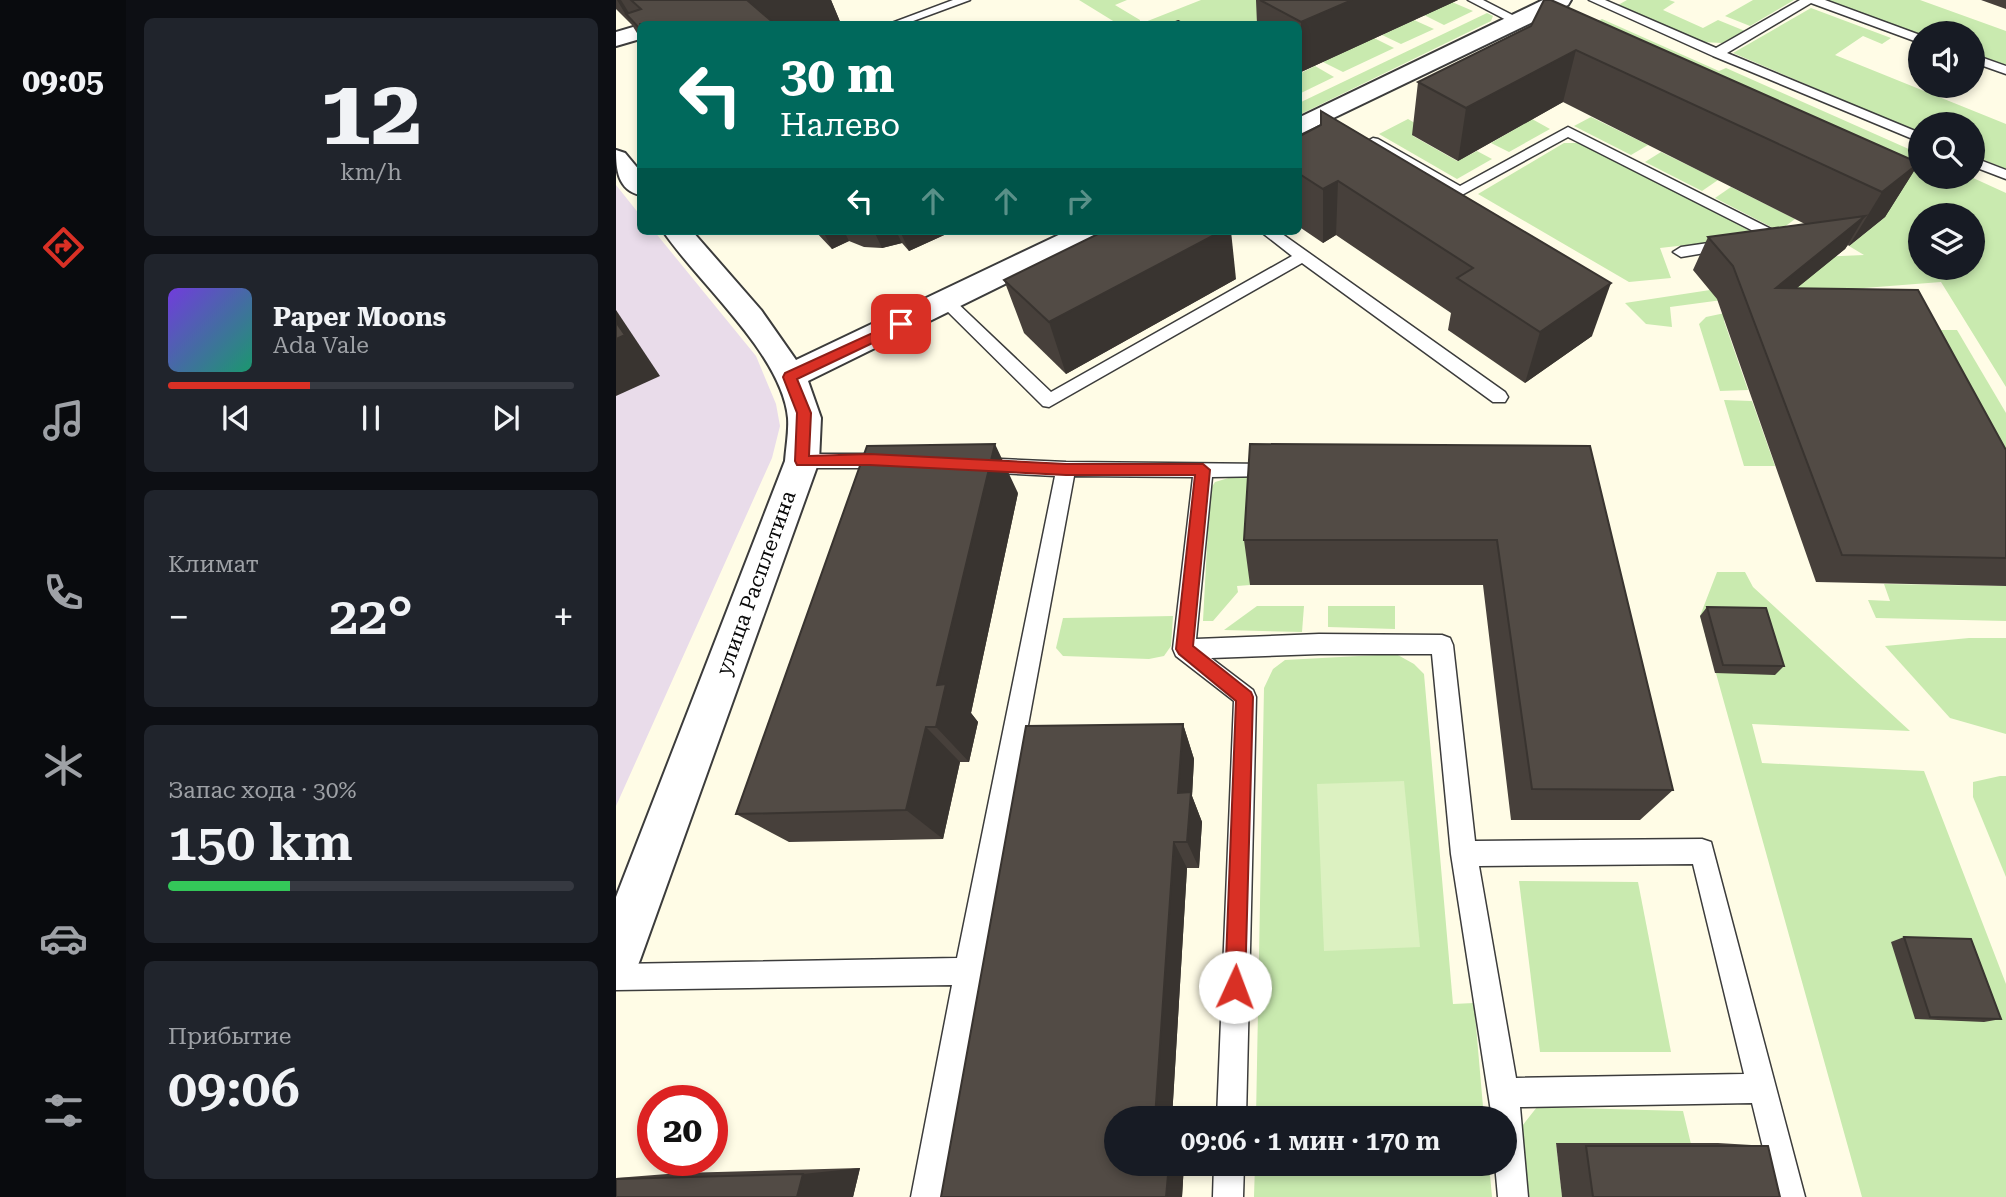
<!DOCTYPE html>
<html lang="ru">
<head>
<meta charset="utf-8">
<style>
	:root { --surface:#171b24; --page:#20242c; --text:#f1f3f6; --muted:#9ea1a6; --line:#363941; --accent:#d93025 }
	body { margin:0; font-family:"Roboto Serif",serif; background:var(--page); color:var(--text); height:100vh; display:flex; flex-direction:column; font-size:26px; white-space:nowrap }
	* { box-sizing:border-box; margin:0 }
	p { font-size:23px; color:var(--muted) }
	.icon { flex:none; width:38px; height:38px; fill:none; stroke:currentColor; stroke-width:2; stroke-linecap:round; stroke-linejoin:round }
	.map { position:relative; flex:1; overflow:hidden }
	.drawer { display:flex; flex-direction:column; gap:18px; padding:18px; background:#0d0f14; width:490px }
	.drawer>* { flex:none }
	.banner { position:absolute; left:21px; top:21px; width:665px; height:214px; border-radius:10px; box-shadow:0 4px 10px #0003; background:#00695c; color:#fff; overflow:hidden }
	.buttons { position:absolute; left:1292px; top:21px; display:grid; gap:14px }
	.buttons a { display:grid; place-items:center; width:77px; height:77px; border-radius:50%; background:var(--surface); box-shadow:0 4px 10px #0003; font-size:35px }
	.speed { position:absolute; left:21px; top:1085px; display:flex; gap:14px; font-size:35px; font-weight:700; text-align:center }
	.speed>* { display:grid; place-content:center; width:91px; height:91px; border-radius:50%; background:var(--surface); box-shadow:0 4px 10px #0003; line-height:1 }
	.speed .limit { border:10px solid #d22; background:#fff; color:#111 }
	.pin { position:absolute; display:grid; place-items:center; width:60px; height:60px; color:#fff; margin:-30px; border-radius:14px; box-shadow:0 4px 10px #0006 }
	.me { position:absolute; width:77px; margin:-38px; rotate:2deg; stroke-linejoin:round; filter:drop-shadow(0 0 5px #0008) }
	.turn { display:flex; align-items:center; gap:24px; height:147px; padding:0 28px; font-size:32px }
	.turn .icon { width:91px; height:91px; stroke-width:2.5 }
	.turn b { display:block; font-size:49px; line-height:60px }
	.lanes { display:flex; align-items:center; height:66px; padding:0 28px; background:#0003; justify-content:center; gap:35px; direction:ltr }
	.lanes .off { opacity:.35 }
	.big { font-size:52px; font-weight:600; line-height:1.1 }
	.drawer .tile { flex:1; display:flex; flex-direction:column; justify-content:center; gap:10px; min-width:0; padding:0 24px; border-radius:10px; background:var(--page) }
	.drawer .dial { align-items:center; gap:0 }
	.dial b { font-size:91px; line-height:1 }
	.song { display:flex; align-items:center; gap:21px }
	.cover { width:84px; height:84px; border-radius:10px; background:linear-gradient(135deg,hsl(260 70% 55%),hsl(160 70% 35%)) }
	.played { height:7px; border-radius:4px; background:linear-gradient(90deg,var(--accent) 35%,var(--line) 35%) }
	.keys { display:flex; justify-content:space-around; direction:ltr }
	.heat { display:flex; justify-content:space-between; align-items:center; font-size:38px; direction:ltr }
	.charge { height:10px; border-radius:5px; background:linear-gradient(90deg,#34c759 30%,var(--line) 0) }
	.trip { position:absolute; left:488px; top:1106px; width:413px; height:70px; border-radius:35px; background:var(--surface); box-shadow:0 4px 10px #0003; font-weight:600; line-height:70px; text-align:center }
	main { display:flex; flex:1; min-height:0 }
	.dock { display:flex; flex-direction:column; width:126px; justify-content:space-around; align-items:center; background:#090b0e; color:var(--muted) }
	.dock .icon { width:49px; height:49px }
	.dock .on { color:var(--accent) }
	.dock b { font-size:32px; color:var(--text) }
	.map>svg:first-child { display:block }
</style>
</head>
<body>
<main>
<nav class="dock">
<b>09:05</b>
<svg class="icon on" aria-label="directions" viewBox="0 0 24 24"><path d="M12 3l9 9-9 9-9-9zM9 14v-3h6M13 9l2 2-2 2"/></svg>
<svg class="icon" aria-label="music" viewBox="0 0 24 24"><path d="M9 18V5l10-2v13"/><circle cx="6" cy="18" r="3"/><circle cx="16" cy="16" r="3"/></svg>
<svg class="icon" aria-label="phone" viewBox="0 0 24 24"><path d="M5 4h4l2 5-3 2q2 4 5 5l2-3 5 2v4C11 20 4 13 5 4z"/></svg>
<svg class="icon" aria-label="climate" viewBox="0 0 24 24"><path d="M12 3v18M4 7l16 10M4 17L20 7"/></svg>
<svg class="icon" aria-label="car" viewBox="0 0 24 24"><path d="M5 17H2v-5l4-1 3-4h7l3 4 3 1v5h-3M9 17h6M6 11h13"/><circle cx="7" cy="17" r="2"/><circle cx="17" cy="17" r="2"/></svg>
<svg class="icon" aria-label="filters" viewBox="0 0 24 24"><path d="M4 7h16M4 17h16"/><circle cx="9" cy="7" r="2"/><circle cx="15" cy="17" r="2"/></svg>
</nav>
<section class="drawer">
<div class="tile dial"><b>12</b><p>km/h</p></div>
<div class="tile">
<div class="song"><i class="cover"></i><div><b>Paper Moons</b><p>Ada Vale</p></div></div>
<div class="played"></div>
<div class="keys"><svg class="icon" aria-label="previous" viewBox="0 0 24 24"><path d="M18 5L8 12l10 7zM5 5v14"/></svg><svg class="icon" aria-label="pause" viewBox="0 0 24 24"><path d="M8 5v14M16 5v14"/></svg><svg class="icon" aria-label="next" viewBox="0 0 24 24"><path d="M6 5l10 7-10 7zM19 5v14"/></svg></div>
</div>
<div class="tile"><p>Климат</p>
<div class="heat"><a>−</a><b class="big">22°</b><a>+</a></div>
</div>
<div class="tile"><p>Запас хода · 30%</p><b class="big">150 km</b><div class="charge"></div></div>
<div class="tile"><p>Прибытие</p><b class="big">09:06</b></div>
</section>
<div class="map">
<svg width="1390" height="1197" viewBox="0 0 1390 1197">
	<rect width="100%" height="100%" fill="#fffce6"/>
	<!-- industrial -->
	<path fill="#e9dcea" d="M0,185l24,30v16h14l102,125 20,48 4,22 -8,32 -156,348z"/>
	<!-- green -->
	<g fill="#c9eaaf" fill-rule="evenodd">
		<path d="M463,0h48l-12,5 25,15v4l61,-24h106l-42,24h-147z"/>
		<path d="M1011,0h42l6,2 -12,8 40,18 15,-8 27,11 -23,12 -20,-1 -84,-37z"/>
		<path d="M1137,0h41l-44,26 -25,-10z"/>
		<path d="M1211,0h93l86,31v34l-34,-12v-20l-52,1z"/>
		<path d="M836,2l21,9 -29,14 -20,-10z"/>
		<path d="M1195,8l80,30 -9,6 -19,-8 -28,19 171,69v45l-34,-14v-31h-52v9l-187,-80z"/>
		<path d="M871,13l6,3 -2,5 -192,94v-12z"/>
		<path d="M986,19l117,52 7,-3 194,86v23h51l35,16v194l-65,-105 -204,16 -67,9 2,20 -26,-3 -21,-21 85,-13 65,-31 89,-4 -15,-9 36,-29 -292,-140 -112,5zM1304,215h52v53h-52z"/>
		<path d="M798,20l20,9 -33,15 -19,-9z"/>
		<path d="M758,38l20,10 -51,24 -20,-10z"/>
		<path d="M699,66l19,11 -33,16 -2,-2v-17z"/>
		<path d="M975,117l57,28 -17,10 -57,-29z"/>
		<path d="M792,119l17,10 -12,7 44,25 20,-10 15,8 -35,20 -78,-45z"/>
		<path d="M916,119l18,10 -41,23 -18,-9z"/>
		<path d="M948,143h16l185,93 -105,12 11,30 -42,4 -151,-88z"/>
		<path d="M1045,152l57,28 -16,11 -57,-29z"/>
		<path d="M1115,187l64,32 -16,12 -64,-33z"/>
		<path d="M1109,313l-1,8 24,69 -28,1 -21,-67 7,-7z"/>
		<path d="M1282,330h59l49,83v128z"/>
		<path d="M1108,400l28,1 23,65h-31z"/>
		<path d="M757,473l-118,20 -5,92 -13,1 1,6 -25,29h-10l7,-131 5,-8 17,-5z"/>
		<path d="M1101,572h28l8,15 157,144 -158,-7 10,39 162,8 82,213v213h-144l-162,-581z"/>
		<path d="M1268,584l122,2v35l-130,-3 -8,-18 22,1z"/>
		<path d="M641,606h47l-2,26 -78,-2z"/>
		<path d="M712,606h67v23l-67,-2z"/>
		<path d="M557,616l-2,30 -7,10 -15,3 -86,-3 -7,-8 7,-30z"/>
		<path d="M1353,638h37v96l-56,-16 -65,-72z"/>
		<path d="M780,654l18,10 10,10 29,330 21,-1 10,115h-228l8,-430 9,-19 12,-9z"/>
		<path d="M1384,776h6v101l-33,-80v-15z"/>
		<path d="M903,881l119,1 33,170h-131z"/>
		<path d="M921,1107l146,4 8,33h-135l6,53h-37l-6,-67z"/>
		<path d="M639,1164h234l3,33h-238z"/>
	</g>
	<!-- pitch -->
	<path fill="#dcf1c1" d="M788,781l16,166 -96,4 -7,-167z"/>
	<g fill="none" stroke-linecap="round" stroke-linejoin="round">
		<defs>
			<g id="service">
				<path d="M337,0h17l-65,24h-16z"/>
				<path d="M852,0h15l41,21 -10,3z"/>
				<path d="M973,0h16l111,48 84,-48h25l95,35v8l-109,-40 -84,50 193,80v9l-207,-86z"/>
				<path d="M1356,54l34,12v8l-34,-12z"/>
				<path d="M952,127l217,109 3,3 -3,3h-10l-207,-105 -108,59 -94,-54 7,-4 5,1 82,47z"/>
				<path d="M1356,157l34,13v9l-34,-13z"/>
				<path d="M644,231h18l227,161 3,5 -3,5h-12l-191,-139 -253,144 -6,-1 -105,-104 8,-5 6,1 99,94 241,-136z"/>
				<path d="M1113,240l8,5 -3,3 -53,9 -8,-5 8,-5z"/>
				<path d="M186,454h89l7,2 2,5 -2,5 -7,2h-89l-7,-2 -2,-5 2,-5z"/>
				<path d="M363,458l87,4 217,2 2,5 -2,5 -7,2 -64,1 -16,162 123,-5 123,1 8,3 3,7 22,196 227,-2 9,3 94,355h-30l-23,-94 -232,4 8,90h-30l-3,-33h10v-46h-13l-41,-264 -19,-200h-113l-108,4 42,32 3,7 -10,421h-29l17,-417 -58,-45 -3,-7 20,-172 -119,-1 -133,721h-30l41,-212 -336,5v-26l341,-6 98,-482 -76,-4 -7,-2 -2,-5 2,-5zM1077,864l51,210 -228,4 -37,-212z"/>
				<path d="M598,1164h30l-1,33h-30z"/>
			</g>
			<path id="minor" d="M24,25v14l-24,7v-14z"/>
			<g id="tertiary">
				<path d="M927,0h28l-3,5 -270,130v-17z"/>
				<path d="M0,150l9,3 15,18v24c-22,-5 -24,-25 -24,-45z"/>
				<path d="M47,231h29l69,79 35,50 271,-129h37l-4,6 -292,144 13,37 -2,43 -179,499 -7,17 -17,7v-87l169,-436c1,-14 4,-29 3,-43 -6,-64 -90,-135 -125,-187z"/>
			</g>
		</defs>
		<!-- service casing -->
		<use href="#service" stroke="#3c3c3c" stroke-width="3"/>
		<!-- minor casing -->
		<use href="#minor" stroke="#3c3c3c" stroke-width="4"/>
		<!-- tertiary casing -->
		<use href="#tertiary" stroke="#3c3c3c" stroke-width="4"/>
		<!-- service -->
		<use href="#service" fill="#fff" fill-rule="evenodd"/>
		<!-- minor -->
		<use href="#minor" fill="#fff" fill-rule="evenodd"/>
		<!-- tertiary -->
		<use href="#tertiary" fill="#fff" fill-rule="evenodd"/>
	</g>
	<!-- wall -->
	<g fill="#47403b">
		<path d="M0,0h215l10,24h-201v14l-8,-13 -16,-16z"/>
		<path d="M640,0h202l-157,72 -3,-1v-47h-41z"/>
		<path d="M1365,0h25v9z"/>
		<path d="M915,26l388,137 -34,54 -36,29 -1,-1 -3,4 -48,39 209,162v136l-190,-4 -99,-283 -24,-29 15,-33 97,-13 -242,-122 -105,59 -46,-26 6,-53z"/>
		<path d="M682,137l294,199 -67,47 -77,-53 3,-17 -115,-78 -13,8 -25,-17z"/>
		<path d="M199,231h138l-44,20 -7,-8 -20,5 -18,-1 -15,-6 -17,8z"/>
		<path d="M620,279l-170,95 -42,-41 -20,-53z"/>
		<path d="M974,446l83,344 -33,30h-129l-28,-235h-233l-6,-45z"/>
		<path d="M402,493l-47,220 7,9 -9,40h-9l-17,77 -154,3 -53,-28z"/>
		<path d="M1091,607l77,59 -9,9 -60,-2 -15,-57z"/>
		<path d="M567,724l11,35 -2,37 10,26 -3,46h-12l-15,250h-56v46h68l-2,33h-241z"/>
		<path d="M1288,937l97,82 -17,3 -69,-3 -24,-77z"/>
		<path d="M940,1143h162l50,3 12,51h-218z"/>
		<path d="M244,1168l-7,29h-237v-19l64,-5z"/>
	</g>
	<!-- shaded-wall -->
	<g fill="#393430">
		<path d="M1,0h4l15,24 -10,-10 6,11z"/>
		<path d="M130,0h85l10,24h-82z"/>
		<path d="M736,0h106l-157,72v-50z"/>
		<path d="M960,50l-13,52 -105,59 8,-53z"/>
		<path d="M1303,163l-34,54 -36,29 33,-54z"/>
		<path d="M722,181l-2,54 -13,8v-54z"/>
		<path d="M1249,216l-20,33 -88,71 19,-32z"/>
		<path d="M207,231h21l5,10 -17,8z"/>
		<path d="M258,231h22l6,12 -20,5z"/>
		<path d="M284,231h53l-44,20z"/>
		<path d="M606,231h9l5,48 -170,95 -17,-52z"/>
		<path d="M995,283l-19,53 -67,47 15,-51z"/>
		<path d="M0,310l44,66 -44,20z"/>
		<path d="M379,444l23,49 -47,220 7,9 -9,40 -33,-35 1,-42z"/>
		<path d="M567,724l11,35 -2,37 10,26 -3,46 -12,-26 -9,-49z"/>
		<path d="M310,727l34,35 -17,77 -37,-29z"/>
		<path d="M558,842l13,26 -15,250h-17z"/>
		<path d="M553,1164h15l-2,33h-16z"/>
		<path d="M244,1168l-7,29h-56l6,-23z"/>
	</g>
	<!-- building -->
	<g fill="#524b45" stroke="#393430" stroke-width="2">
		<path d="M15,0h116l28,24h-135v5l-14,-15 15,-5z"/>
		<path d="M644,0h92l-51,22z"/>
		<path d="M928,0h7l368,163 -37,29 -306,-142 -110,58 -48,-26 113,-56z"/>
		<path d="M562,21l6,3h-14z"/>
		<path d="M705,111l290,172 -71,49 -83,-54 16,-10 -135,-87 -15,8 -25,-16v-36l23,-12z"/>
		<path d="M1249,216l-89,72 142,2 88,160v108l-164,-3 -109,-289 -25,-29z"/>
		<path d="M488,231h118l-173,91 -45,-42z"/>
		<path d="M0,322l9,13 -9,4z"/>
		<path d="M379,444l-58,241 9,-1 -10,43h-10l-20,83 -170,4 131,-368z"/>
		<path d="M634,444l340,2 83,344 -141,-1 -35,-249h-253z"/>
		<path d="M1091,607l59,1 18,58 -61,-1z"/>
		<path d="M567,724l-5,69 13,-1 -4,50h-13l-19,276h-39v46h53l-3,33h-225l85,-471z"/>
		<path d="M1288,937l67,2 30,80 -71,-2z"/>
		<path d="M970,1146h182l12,51h-187z"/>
		<path d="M187,1174l-6,23h-181v-18z"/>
	</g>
	<!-- route -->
	<path fill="#d93025" stroke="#8d1f18" stroke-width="2" d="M285,320l5,1v6l-109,52 14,34 -2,43 61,-2 196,10h137l7,6 -17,176 58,46 2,5 -8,290 -3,7 -7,3 -7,-3 -3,-7 11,-286 -57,-47 -3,-5 19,-174h-129l-196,-10h-73l-2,-4 2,-48 -14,-36 2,-4z"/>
	<g text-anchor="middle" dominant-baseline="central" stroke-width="7" stroke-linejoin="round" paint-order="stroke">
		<!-- street labels -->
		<g font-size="21" fill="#090909" stroke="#fff">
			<text transform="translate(140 583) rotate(-70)">улица Расплетина</text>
		</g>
	</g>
</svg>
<div class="buttons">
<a><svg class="icon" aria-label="sound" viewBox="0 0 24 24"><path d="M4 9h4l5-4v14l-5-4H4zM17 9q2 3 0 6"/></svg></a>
<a><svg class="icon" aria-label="search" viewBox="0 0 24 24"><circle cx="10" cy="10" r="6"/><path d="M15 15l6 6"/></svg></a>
<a><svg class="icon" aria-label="layers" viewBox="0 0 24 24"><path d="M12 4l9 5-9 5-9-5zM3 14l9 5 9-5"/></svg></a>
</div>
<div class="speed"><div class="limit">20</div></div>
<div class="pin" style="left:285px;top:324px;background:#d93025"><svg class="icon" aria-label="arrive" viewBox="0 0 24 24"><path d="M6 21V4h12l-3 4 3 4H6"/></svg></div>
<svg class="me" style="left:619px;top:987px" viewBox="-20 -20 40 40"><circle r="19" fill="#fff"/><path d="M0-13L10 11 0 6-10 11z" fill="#d93025"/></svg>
<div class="trip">09:06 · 1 мин · 170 m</div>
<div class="banner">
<div class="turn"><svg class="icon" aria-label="left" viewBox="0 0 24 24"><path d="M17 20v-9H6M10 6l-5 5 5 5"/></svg><div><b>30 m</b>Налево</div></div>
<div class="lanes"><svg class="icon" aria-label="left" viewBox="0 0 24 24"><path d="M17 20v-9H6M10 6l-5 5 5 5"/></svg><svg class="icon off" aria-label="ahead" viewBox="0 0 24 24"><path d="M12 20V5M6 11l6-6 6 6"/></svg><svg class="icon off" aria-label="ahead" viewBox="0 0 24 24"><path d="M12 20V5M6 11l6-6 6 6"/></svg><svg class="icon off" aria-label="right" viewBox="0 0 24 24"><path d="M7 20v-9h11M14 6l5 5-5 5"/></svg></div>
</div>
</div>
</main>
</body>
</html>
